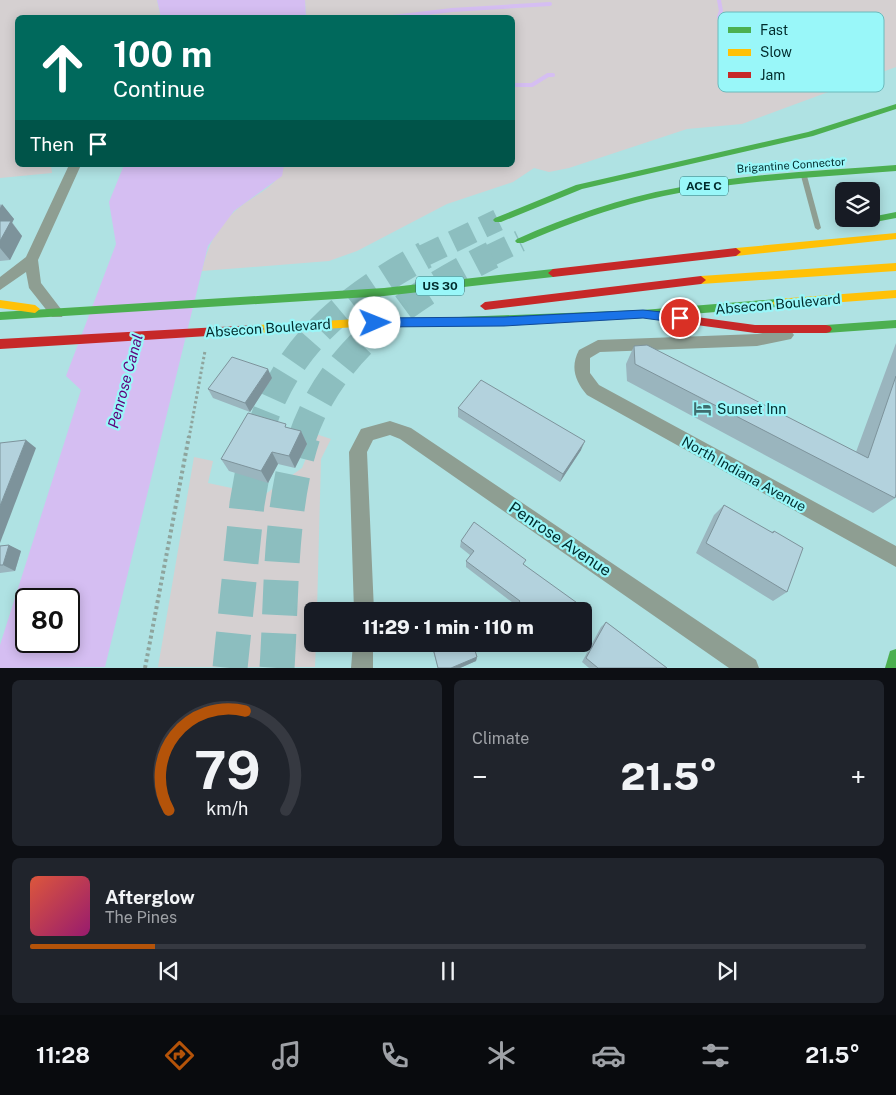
<!DOCTYPE html>
<html lang="en">
<head>
<meta charset="utf-8">
<style>
	:root { --surface:#171b24; --page:#20242c; --text:#f1f3f6; --muted:#9ea1a6; --line:#363941; --accent:#b45309 }
	body { margin:0; font-family:"Public Sans",sans-serif; background:var(--page); color:var(--text); height:100vh; display:flex; flex-direction:column; font-size:19px; white-space:nowrap }
	* { box-sizing:border-box; margin:0 }
	p { font-size:16px; color:var(--muted) }
	.icon { flex:none; width:28px; height:28px; fill:none; stroke:currentColor; stroke-width:2; stroke-linecap:round; stroke-linejoin:round }
	.map { position:relative; height:668px; overflow:hidden }
	.details { display:flex; flex-direction:column; gap:12px; padding:12px; background:#0d0f14; flex:1 }
	.details>* { flex:none }
	.banner { position:absolute; left:15px; top:15px; width:500px; height:152px; border-radius:8px; box-shadow:0 2px 12px #0003; background:#00695c; color:#fff; overflow:hidden }
	.controls { position:absolute; left:835px; top:182px; display:grid; gap:10px }
	.controls a { display:grid; place-items:center; width:45px; height:45px; border-radius:8px; background:var(--surface); box-shadow:0 2px 12px #0003; font-size:25px }
	.speed { position:absolute; left:15px; top:588px; display:flex; gap:10px; font-size:25px; font-weight:700; text-align:center }
	.speed>* { display:grid; place-content:center; width:65px; height:65px; border-radius:50%; background:var(--surface); box-shadow:0 2px 12px #0003; line-height:1 }
	.speed .limit { border:2px solid #111; border-radius:8px; background:#fff; color:#111 }
	.pin { position:absolute; display:grid; place-items:center; width:42px; height:42px; color:#fff; margin:-21px; border:2px solid #fff; border-radius:50%; box-shadow:0 1px 5px #0007 }
	.me { position:absolute; width:55px; margin:-28px; rotate:89deg; stroke-linejoin:round; filter:drop-shadow(0 0 4px #0008) }
	.turn { display:flex; align-items:center; gap:18px; height:105px; padding:0 15px; font-size:22px }
	.turn .icon { width:65px; height:65px; stroke-width:2.5 }
	.turn b { display:block; font-size:35px; line-height:42px }
	.then { display:flex; align-items:center; height:48px; padding:0 15px; background:#0003; gap:10px; font-size:19px }
	.big { font-size:38px; font-weight:800; line-height:1.1 }
	.details .card { flex:1; display:flex; flex-direction:column; justify-content:center; gap:8px; min-width:0; padding:0 18px; border-radius:8px; background:var(--page) }
	.details .dial { align-items:center; gap:0 }
	.dial svg { height:130px; overflow:visible; fill:none; stroke:var(--line); stroke-width:7; stroke-linecap:round; text-anchor:middle }
	.dial text { fill:var(--text); stroke:none }
	.song { display:flex; align-items:center; gap:15px }
	.cover { width:60px; height:60px; border-radius:8px; background:linear-gradient(135deg,hsl(10 70% 55%),hsl(320 70% 35%)) }
	.played { height:5px; border-radius:2px; background:linear-gradient(90deg,var(--accent) 15%,var(--line) 15%) }
	.keys { display:flex; justify-content:space-around; direction:ltr }
	.heat { display:flex; justify-content:space-between; align-items:center; font-size:28px; direction:ltr }
	.details .tiles { flex:1; display:grid; gap:12px; grid-template-columns:1fr 1fr }
	.card:last-child { grid-column:span 2 }
	.trip { position:absolute; left:304px; top:602px; width:288px; height:50px; border-radius:8px; background:var(--surface); box-shadow:0 2px 12px #0003; font-weight:800; line-height:50px; text-align:center }
	.menu { display:flex; height:80px; justify-content:space-around; align-items:center; background:#090b0e; color:var(--muted) }
	.menu .icon { width:35px; height:35px }
	.menu .current { color:var(--accent) }
	.menu b { font-size:22px; color:var(--text) }
	.map>svg:first-child { display:block }
</style>
</head>
<body>
<div class="map">
<svg width="896" height="668" viewBox="0 0 896 668">
	<rect width="100%" height="100%" fill="#afe2e3"/>
	<!-- green -->
	<g fill="#d5d0d1">
		<path d="M0,0h157l4,17 -143,1v147h33l1,8 -52,5z"/>
		<path d="M305,0h591v67l-154,57 -55,5 -118,39 -20,4 -15,-4 -21,14 -66,22 -90,47 -28,10 -127,10c5,-24 14,-42 33,-60 16,-15 44,-24 49,-46h228v-147l-206,-1z"/>
		<path d="M316,434l15,5 -10,20 -4,152h-5v33h4l-1,23h-157l36,-210 19,4 -5,22 56,12 38,-27z"/>
	</g>
	<!-- water -->
	<g fill="#d5bef2" fill-rule="evenodd">
		<path d="M157,0h148l1,17h-145z"/>
		<path d="M124,165h160l-2,11 -48,35 -26,35 -103,421 -105,1v-23l81,-255 -15,-14 50,-132 -7,-42zM26,599h43v42h-43z"/>
	</g>
	<g fill="none" stroke-linecap="round" stroke-linejoin="round">
		<!-- stream -->
		<g stroke="#d5bef2" stroke-width="4">
			<path d="M719,0l2,11 -2,6"/>
			<path d="M384,18l68,-8 98,-6"/>
			<path d="M512,85h20l16,-10h5"/>
		</g>
		<!-- highway-tunnel-far2 -->
		<g stroke="#8cbebf" stroke-width="22" stroke-dasharray="22 11" stroke-linecap="butt">
			<path d="M423,256l75,-36"/>
			<path d="M489,256l31,-15"/>
		</g>
		<!-- highway-tunnel-far1 -->
		<g stroke="#8cbebf" stroke-width="28" stroke-dasharray="28 14" stroke-linecap="butt">
			<path d="M258,438c25,-91 88,-140 167,-183"/>
			<path d="M302,438c30,-89 109,-143 190,-183"/>
		</g>
		<!-- highway-tunnel -->
		<g stroke="#8cbebf" stroke-width="35" stroke-dasharray="35 18" stroke-linecap="butt">
			<path d="M230,668l17,-164 12,-68"/>
			<path d="M277,668c5,-76 2,-159 26,-232"/>
		</g>
		<!-- path-far1 -->
		<path stroke="#8ea49d" stroke-width="3" stroke-dasharray="2.5 2.5" stroke-linecap="butt" d="M189,438l16,-87"/>
		<!-- path -->
		<path stroke="#8ea49d" stroke-width="4" stroke-dasharray="3 3" stroke-linecap="butt" d="M145,668l44,-232"/>
		<!-- lane -->
		<path fill="#8e9e92" fill-rule="evenodd" d="M804,174l3,2 14,52 -3,2 -3,-2 -14,-52z"/>
		<!-- street -->
		<g fill="#8e9e92" fill-rule="evenodd">
			<path d="M69,165h12l-43,95 3,23 23,30 -2,4h-10l-23,-29 -3,-16 -26,18v-13l26,-20z"/>
			<path d="M786,329l5,2 3,4 -3,4 -34,7 -157,6 -10,6v15l9,12 297,161v21l-309,-172c-12,-14 -17,-28 -8,-45l19,-10 159,-6z"/>
			<path d="M390,421l21,7 345,232 3,8h-30l-329,-229 -10,-4 -17,5 -6,12 7,159h-20l-5,-159 12,-23z"/>
			<path d="M353,644h20v24h-22z"/>
		</g>
		<!-- fast -->
		<g fill="#4caf50" fill-rule="evenodd">
			<path d="M896,104v5l-83,27 -231,53 -81,33h-6l-2,-2 2,-2 81,-33 232,-53z"/>
			<path d="M896,165v6c-89,7 -179,10 -265,33 -37,10 -73,24 -108,39h-6l-2,-2 2,-2c51,-23 104,-41 159,-51 72,-15 147,-17 220,-23z"/>
			<path d="M896,212v6l-47,9 -5,-3 5,-3 22,-2v-2z"/>
			<path d="M553,269l5,4 -5,4 -169,19 -384,24v-8l384,-24z"/>
			<path d="M777,299l5,4 -5,4 -134,11 -209,8 -6,-4 6,-4 209,-8z"/>
			<path d="M896,320v8l-70,5 -4,-1 -2,-3 2,-3 4,-1z"/>
			<path d="M896,649v19h-11l5,-17z"/>
		</g>
		<!-- slow -->
		<g fill="#ffc107" fill-rule="evenodd">
			<path d="M896,233v6l-160,17 -5,-4 5,-4z"/>
			<path d="M896,263v8l-195,13 -5,-4 5,-4z"/>
			<path d="M896,290v8l-119,9 -5,-4 5,-4z"/>
			<path d="M0,300l35,5 5,4 -5,4 -35,-5z"/>
			<path d="M434,318l6,4 -6,4 -77,1 -99,6 -4,-1 -2,-3 2,-3 4,-1 99,-6z"/>
		</g>
		<!-- jam -->
		<g fill="#c62828" fill-rule="evenodd">
			<path d="M736,248l5,4 -5,4 -183,21 -5,-4 5,-4z"/>
			<path d="M701,276l5,4 -5,4 -216,26 -5,-4 5,-4z"/>
			<path d="M660,312l95,13h71l4,1 2,3 -2,3 -4,1h-71l-95,-13 -5,-4z"/>
			<path d="M258,325l4,1 2,3 -2,3 -4,1 -258,16v-10z"/>
		</g>
	</g>
	<!-- wall -->
	<g fill="#9ab5be">
		<path d="M0,204l14,15 -2,3 10,14 -12,24 -10,1z"/>
		<path d="M896,343v151l-1,4 -22,15 -246,-132 -1,-17 8,-18 222,106z"/>
		<path d="M272,378l-22,34 -37,-14 -5,-9z"/>
		<path d="M458,408l123,42 -21,32 -102,-65z"/>
		<path d="M288,428l13,3 6,13 -12,24 -17,-4 -10,19 -39,-12 -8,-12z"/>
		<path d="M724,505l47,27 3,-1 13,61 -14,9 -77,-48 18,-38z"/>
		<path d="M461,541l64,24 51,46h-61l2,-5 -51,-39v-6l4,-6 -10,-8z"/>
		<path d="M9,545l12,6 -6,20 -15,2v-27z"/>
		<path d="M606,622l61,46h-78l-7,-6 19,-35z"/>
		<path d="M431,644h42l4,13 -1,4 -16,7h-22z"/>
	</g>
	<!-- shaded-wall -->
	<g fill="#7d939b">
		<path d="M2,204l12,15 -2,4 10,13 -12,24 -10,-12v-40z"/>
		<path d="M268,369l4,9 -22,34 -5,-9z"/>
		<path d="M301,431l6,13 -12,24 -6,-12z"/>
		<path d="M26,440l10,8 -36,95v-37z"/>
		<path d="M585,441l-4,9 -21,32 3,-8z"/>
		<path d="M272,452l6,12 -10,19 -7,-12z"/>
		<path d="M9,545l12,6 -6,20 -12,-6z"/>
		<path d="M477,657l-1,4 -16,7h-9z"/>
	</g>
	<!-- building -->
	<g fill="#b3d2dd" stroke="#7d939b">
		<path d="M0,221h11l-11,20z"/>
		<path d="M647,345l221,113 28,-82v118l-1,4 -260,-134 -1,-18z"/>
		<path d="M232,357l36,12 -23,34 -37,-14z"/>
		<path d="M481,380l104,61 -22,33 -105,-66z"/>
		<path d="M248,413l38,11 -1,3 16,4 -12,25 -17,-4 -11,19 -40,-12z"/>
		<path d="M26,440l-26,66v-63z"/>
		<path d="M724,505l49,28 1,-2 29,17 -16,44 -81,-49z"/>
		<path d="M474,522l52,38 -3,4 57,41 -4,6h-51l-8,-6 3,-4 -54,-40 8,-10 -13,-10z"/>
		<path d="M9,545l-6,20h-3v-19z"/>
		<path d="M460,604l3,7h-23z"/>
		<path d="M606,622l61,46h-69l-12,-10z"/>
		<path d="M432,644h41l4,13 -26,11h-13z"/>
	</g>
	<!-- route -->
	<path fill="#1a73e8" stroke="#114b97" d="M643,310l37,4 6,4 -6,5 -37,-5 -139,8 -129,1 -5,-4 5,-5 129,-1z"/>
	<!-- icons -->
	<defs>
		<symbol id="hotel-bare" viewBox="-9 -9 18 18"><path d="M-6-4.5h1.5V1H6V5H4.5V3h-9V5H-6ZM-4 0a1.8 1.8 0 1 1 3.6 0ZM.5 0V-2.5h3Q6-2.5 6 0Z" fill="#3e6c6d" stroke="#99f7f9" stroke-width="2.5" paint-order="stroke"/></symbol>
	</defs>
	<g fill-rule="evenodd">
		<use href="#hotel-bare" x="690" y="396" width="25" height="25"/>
	</g>
	<g text-anchor="middle" dominant-baseline="central" stroke-width="4.5" stroke-linejoin="round" paint-order="stroke">
		<!-- far-street labels -->
		<g font-size="11" fill="#012c2d" stroke="#99f7f9">
			<text transform="translate(791 165) rotate(-4)">Brigantine Connector</text>
		</g>
		<!-- shield labels -->
		<g fill="#99f7f9" stroke="#2f696a" stroke-width="1">
			<rect x="680" y="176.5" width="48" height="19" rx="4"/>
			<rect x="416" y="276.5" width="48" height="19" rx="4"/>
		</g>
		<g font-size="12" font-weight="bold" fill="#012c2d">
			<text x="704" y="186">ACE C</text>
			<text x="440" y="286">US 30</text>
		</g>
		<!-- street labels -->
		<g font-size="14" fill="#012c2d" stroke="#99f7f9">
			<text transform="translate(778 304) rotate(-5)">Absecon Boulevard</text>
			<text transform="translate(268 328) rotate(-4)">Absecon Boulevard</text>
			<text transform="translate(744 474) rotate(29)">North Indiana Avenue</text>
		</g>
		<!-- poi labels -->
		<g font-size="14" fill="#012c2d" stroke="#99f7f9" text-anchor="start">
			<text x="717" y="409">Sunset Inn</text>
		</g>
		<!-- water labels -->
		<g font-size="15" font-style="italic" fill="#600079" stroke="#99f7f9">
			<text transform="translate(125 381) rotate(-75)">Penrose Canal</text>
		</g>
		<!-- near-street labels -->
		<g font-size="16" fill="#012c2d" stroke="#99f7f9">
			<text transform="translate(560 539) rotate(34)">Penrose Avenue</text>
		</g>
	</g>
	<!-- legend -->
	<rect x="718" y="12" width="166" height="80" rx="8" fill="#99f7f9" stroke="#6bbabc" stroke-width="1"/>
	<rect x="728" y="27" width="23" height="6" fill="#4caf50"/>
	<rect x="728" y="49" width="23" height="7" fill="#ffc107"/>
	<rect x="728" y="72" width="23" height="6" fill="#c62828"/>
	<g font-size="14" fill="#012c2d">
		<text x="760" y="35">Fast</text>
		<text x="760" y="57">Slow</text>
		<text x="760" y="80">Jam</text>
	</g>
</svg>
<div class="controls">
<a><svg class="icon" aria-label="layers" viewBox="0 0 24 24"><path d="M12 4l9 5-9 5-9-5zM3 14l9 5 9-5"/></svg></a>
</div>
<div class="speed"><div class="limit">80</div></div>
<div class="pin" style="left:680px;top:318px;background:#d93025"><svg class="icon" aria-label="arrive" viewBox="0 0 24 24"><path d="M6 21V4h12l-3 4 3 4H6"/></svg></div>
<svg class="me" style="left:375px;top:323px" viewBox="-20 -20 40 40"><circle r="19" fill="#fff"/><path d="M0-13L10 11 0 6-10 11z" fill="#1a73e8"/></svg>
<div class="trip">11:29 · 1 min · 110 m</div>
<div class="banner">
<div class="turn"><svg class="icon" aria-label="ahead" viewBox="0 0 24 24"><path d="M12 20V5M6 11l6-6 6 6"/></svg><div><b>100 m</b>Continue</div></div>
<div class="then">Then<svg class="icon" aria-label="arrive" viewBox="0 0 24 24"><path d="M6 21V4h12l-3 4 3 4H6"/></svg></div>
</div>
</div>
<section class="details">
<div class="tiles">
<div class="card dial"><svg viewBox="0 0 100 80">
<path d="M14 69A42 42 0 1 1 86 69"/>
<path d="M14 69A42 42 0 0 1 61 8" stroke="#b45309"/>
<text x="50" y="56" font-size="32" font-weight="700">79</text>
<text x="50" y="72" font-size="11">km/h</text>
</svg></div>
<div class="card"><p>Climate</p>
<div class="heat"><a>−</a><b class="big">21.5°</b><a>+</a></div>
</div>
<div class="card">
<div class="song"><i class="cover"></i><div><b>Afterglow</b><p>The Pines</p></div></div>
<div class="played"></div>
<div class="keys"><svg class="icon" aria-label="previous" viewBox="0 0 24 24"><path d="M18 5L8 12l10 7zM5 5v14"/></svg><svg class="icon" aria-label="pause" viewBox="0 0 24 24"><path d="M8 5v14M16 5v14"/></svg><svg class="icon" aria-label="next" viewBox="0 0 24 24"><path d="M6 5l10 7-10 7zM19 5v14"/></svg></div>
</div>
</div>
</section>
<nav class="menu">
<b>11:28</b>
<svg class="icon current" aria-label="directions" viewBox="0 0 24 24"><path d="M12 3l9 9-9 9-9-9zM9 14v-3h6M13 9l2 2-2 2"/></svg>
<svg class="icon" aria-label="music" viewBox="0 0 24 24"><path d="M9 18V5l10-2v13"/><circle cx="6" cy="18" r="3"/><circle cx="16" cy="16" r="3"/></svg>
<svg class="icon" aria-label="phone" viewBox="0 0 24 24"><path d="M5 4h4l2 5-3 2q2 4 5 5l2-3 5 2v4C11 20 4 13 5 4z"/></svg>
<svg class="icon" aria-label="climate" viewBox="0 0 24 24"><path d="M12 3v18M4 7l16 10M4 17L20 7"/></svg>
<svg class="icon" aria-label="car" viewBox="0 0 24 24"><path d="M5 17H2v-5l4-1 3-4h7l3 4 3 1v5h-3M9 17h6M6 11h13"/><circle cx="7" cy="17" r="2"/><circle cx="17" cy="17" r="2"/></svg>
<svg class="icon" aria-label="filters" viewBox="0 0 24 24"><path d="M4 7h16M4 17h16"/><circle cx="9" cy="7" r="2"/><circle cx="15" cy="17" r="2"/></svg>
<b>21.5°</b>
</nav>
</body>
</html>
